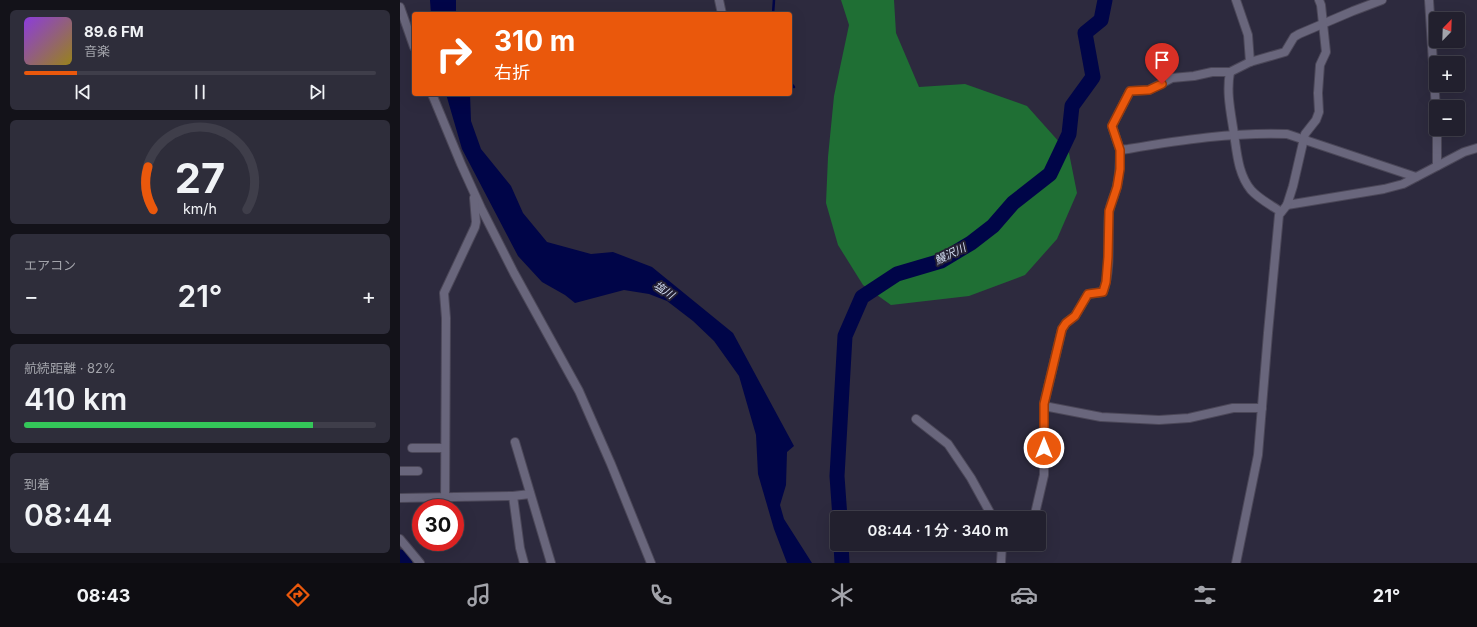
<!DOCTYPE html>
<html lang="ja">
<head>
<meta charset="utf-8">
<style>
	:root { --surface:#22202e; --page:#2e2d3a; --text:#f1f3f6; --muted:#a2a3aa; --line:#3f3e4a; --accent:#ea580c }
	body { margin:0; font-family:Inter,"Noto Sans JP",sans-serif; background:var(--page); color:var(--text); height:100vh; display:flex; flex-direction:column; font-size:15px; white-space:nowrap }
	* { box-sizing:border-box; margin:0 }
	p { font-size:13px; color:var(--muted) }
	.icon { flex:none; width:22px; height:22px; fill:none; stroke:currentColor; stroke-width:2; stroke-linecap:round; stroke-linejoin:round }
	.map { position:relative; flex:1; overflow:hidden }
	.panel { display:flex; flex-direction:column; gap:10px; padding:10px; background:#131219; width:400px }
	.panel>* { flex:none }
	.guide { position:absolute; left:12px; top:12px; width:380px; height:84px; border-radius:4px; box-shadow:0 4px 16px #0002,0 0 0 1px var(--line); background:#ea580c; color:#fff; overflow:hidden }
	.needle { width:26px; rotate:23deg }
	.fabs { position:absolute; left:1029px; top:12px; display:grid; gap:8px }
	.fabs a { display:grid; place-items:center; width:36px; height:36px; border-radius:4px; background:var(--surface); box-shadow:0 4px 16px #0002,0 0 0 1px var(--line); font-size:20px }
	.speed { position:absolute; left:12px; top:499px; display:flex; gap:8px; font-size:20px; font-weight:700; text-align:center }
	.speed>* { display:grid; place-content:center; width:52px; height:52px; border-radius:50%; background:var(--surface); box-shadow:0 4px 16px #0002,0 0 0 1px var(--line); line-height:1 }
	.speed .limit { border:6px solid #d22; background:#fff; color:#111 }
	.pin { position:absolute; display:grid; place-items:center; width:34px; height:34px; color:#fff; margin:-41px -17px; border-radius:50% 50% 50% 0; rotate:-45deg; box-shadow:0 0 4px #0007 }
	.pin .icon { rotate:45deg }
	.me { position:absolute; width:44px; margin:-22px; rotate:0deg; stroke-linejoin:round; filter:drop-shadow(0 0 3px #0008) }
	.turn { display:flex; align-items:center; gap:14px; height:84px; padding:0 16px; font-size:18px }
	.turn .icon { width:52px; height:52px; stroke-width:2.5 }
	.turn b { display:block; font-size:28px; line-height:34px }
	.big { font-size:30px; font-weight:600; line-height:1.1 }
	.panel .card { flex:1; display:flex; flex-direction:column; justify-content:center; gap:6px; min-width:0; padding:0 14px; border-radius:6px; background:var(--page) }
	.panel .dial { align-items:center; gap:0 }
	.dial svg { height:104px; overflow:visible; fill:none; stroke:var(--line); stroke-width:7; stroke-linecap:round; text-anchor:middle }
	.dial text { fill:var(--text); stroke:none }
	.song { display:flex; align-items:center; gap:12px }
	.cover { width:48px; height:48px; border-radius:6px; background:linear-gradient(135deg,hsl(270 70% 55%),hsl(50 70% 35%)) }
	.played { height:4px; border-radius:2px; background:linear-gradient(90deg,var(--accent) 15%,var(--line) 15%) }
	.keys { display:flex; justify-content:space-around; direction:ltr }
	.heat { display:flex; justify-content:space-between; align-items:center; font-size:22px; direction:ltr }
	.charge { height:6px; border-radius:3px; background:linear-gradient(90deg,#34c759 82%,var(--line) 0) }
	.trip { position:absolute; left:430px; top:511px; width:216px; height:40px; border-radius:4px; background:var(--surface); box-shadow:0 4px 16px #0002,0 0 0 1px var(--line); font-weight:600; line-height:40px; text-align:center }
	.dock { display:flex; height:64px; justify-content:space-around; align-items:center; background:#0e0d12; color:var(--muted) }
	.dock .icon { width:28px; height:28px }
	.dock .on { color:var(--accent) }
	.dock b { font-size:18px; color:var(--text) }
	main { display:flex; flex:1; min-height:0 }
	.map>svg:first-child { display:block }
</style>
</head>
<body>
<main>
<section class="panel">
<div class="card">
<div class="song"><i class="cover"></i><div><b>89.6 FM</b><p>音楽</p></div></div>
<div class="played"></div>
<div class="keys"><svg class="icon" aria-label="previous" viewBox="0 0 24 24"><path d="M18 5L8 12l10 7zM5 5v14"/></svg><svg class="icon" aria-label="pause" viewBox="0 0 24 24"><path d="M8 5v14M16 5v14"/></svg><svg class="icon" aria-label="next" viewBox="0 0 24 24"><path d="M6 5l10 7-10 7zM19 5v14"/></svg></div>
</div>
<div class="card dial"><svg viewBox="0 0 100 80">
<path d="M14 69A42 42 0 1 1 86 69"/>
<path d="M14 69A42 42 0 0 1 10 36" stroke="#ea580c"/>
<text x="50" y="56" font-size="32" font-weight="700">27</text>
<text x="50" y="72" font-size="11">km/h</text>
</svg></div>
<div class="card"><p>エアコン</p>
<div class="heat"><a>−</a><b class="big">21°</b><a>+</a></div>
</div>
<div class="card"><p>航続距離 · 82%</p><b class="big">410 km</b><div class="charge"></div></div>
<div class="card"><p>到着</p><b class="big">08:44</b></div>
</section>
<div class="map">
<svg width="1077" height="563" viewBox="0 0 1077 563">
	<rect width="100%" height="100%" fill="#2d2a3e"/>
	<!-- forest -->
	<path fill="#1f6f34" d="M441,0h53l2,33 23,54 46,-3 62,22 42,47 8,40 -20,46 -32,36 -56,21 -78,9 -28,-20 -25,-40 -12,-42 2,-46 6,-61 15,-71z"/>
	<!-- water -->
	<g fill="#000548">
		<path d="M30,0h26v14h-25z"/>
		<path d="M46,94h24l1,27 10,28 30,37 12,27 24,29 44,12 22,-2 39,15 81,66 61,113 -7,6 -1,33 -6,20 4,14 28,44h-25l-13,-34 -16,-55 -2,-39 -17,-59 -25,-35 -21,-20 -26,-20 -18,-7 -25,-4 -49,13 -10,-8 -23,-13 -24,-26 -56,-107z"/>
	</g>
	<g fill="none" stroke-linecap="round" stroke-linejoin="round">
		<!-- stream -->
		<g stroke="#000548" stroke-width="2.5">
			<path d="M373,14l1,-14"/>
			<path d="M390,82l4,5"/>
		</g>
		<!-- river -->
		<g stroke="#000548" stroke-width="15">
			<path d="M440,518l-3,-42 8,-140 17,-39 35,-23 44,-13 30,-18 22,-17 20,-23 37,-29 19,-40 3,-28 21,-29 -8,-44 16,-13 4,-20"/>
			<path d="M441,544l1,19"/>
			<path d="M0,557l5,6"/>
		</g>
		<defs>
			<g id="minor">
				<path d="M319,0l3,14"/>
				<path d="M836,0l12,35 2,27"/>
				<path d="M982,0l-29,11 -54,23 -5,3 -9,15 -35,10 -20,10h-18l-18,4 -22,2 -23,12 -19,1 -18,35 8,24 8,-1c53,-9 106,-17 159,-15l129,43"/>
				<path d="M1029,0l7,110"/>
				<path d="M0,7l14,40"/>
				<path d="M830,72c-4,21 1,41 4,62 3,19 4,40 17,56 8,9 20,15 30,22"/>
				<path d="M32,94l29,70 20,44 33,65 65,118 32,73 40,99"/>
				<path d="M1037,129v37"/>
				<path d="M887,205l97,-16 19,-5 61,-32 13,-4"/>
				<path d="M644,406l57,11 58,3 30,-2 44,-10h29"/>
				<path d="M516,419l32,25 23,34 22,40"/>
				<path d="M115,442l36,121"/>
				<path d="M12,448h33"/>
				<path d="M0,471h18"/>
				<path d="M113,496l7,52 4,15"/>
				<path d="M0,498l113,-2 17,-2"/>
				<path d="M45,508l1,-190 -2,-25 31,-66 1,-5 -2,-24"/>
				<path d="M634,518l10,-43v-71l18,-75 4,-6 9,-7 13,-22 15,-2c9,-25 4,-53 6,-79 1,-9 6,-18 8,-27 3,-12 3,-24 3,-36"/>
				<path d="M0,539l20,24"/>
				<path d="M601,563l1,-19"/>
				<path d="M836,563l22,-108 10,-122 11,-118 8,-10 6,-19 12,-52 11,-14 3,-8 -1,-19 2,-28 6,-13 -5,-47 -2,-5"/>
			</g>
		</defs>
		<!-- minor casing -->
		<use href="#minor" stroke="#4b4758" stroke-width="10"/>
		<!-- minor -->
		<use href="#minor" stroke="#69667c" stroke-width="8"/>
	</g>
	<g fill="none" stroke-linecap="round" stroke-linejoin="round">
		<defs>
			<path id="route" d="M644,448v-44l18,-75 4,-6 9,-7 13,-22 15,-2 3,-10 2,-25 1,-46 8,-24 3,-18v-19l-8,-24 18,-35 19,-1 13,-6"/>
		</defs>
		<!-- route casing -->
		<use href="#route" stroke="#983908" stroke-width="10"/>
		<!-- route -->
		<use href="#route" stroke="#ea580c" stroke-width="7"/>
	</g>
	<g text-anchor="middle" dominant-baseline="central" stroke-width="4" stroke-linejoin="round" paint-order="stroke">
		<!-- water labels -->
		<g font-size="11" font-style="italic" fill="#d2dcf1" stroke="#242033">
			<text transform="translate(550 254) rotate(-26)">鰻沢川</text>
			<text transform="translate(264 290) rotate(34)">塩川</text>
		</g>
	</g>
</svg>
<div class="fabs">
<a><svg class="needle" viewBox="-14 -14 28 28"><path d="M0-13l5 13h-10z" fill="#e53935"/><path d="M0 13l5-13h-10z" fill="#a2a3aa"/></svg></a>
<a>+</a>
<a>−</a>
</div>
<div class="speed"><div class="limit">30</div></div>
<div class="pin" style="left:762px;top:84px;background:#d93025"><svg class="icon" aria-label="arrive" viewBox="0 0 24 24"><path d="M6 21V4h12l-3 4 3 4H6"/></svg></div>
<svg class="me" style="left:644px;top:448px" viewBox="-20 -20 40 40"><circle r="17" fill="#ea580c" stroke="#fff" stroke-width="3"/><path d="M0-11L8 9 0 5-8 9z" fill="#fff"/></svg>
<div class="trip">08:44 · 1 分 · 340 m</div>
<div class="guide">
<div class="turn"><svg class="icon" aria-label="right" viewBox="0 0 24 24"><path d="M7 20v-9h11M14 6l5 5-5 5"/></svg><div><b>310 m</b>右折</div></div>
</div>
</div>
</main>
<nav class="dock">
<b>08:43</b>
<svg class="icon on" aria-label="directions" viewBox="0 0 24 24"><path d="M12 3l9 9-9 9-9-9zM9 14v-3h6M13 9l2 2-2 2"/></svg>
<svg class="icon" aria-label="music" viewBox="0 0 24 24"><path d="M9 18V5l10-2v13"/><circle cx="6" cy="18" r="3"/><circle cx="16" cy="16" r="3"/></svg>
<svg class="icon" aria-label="phone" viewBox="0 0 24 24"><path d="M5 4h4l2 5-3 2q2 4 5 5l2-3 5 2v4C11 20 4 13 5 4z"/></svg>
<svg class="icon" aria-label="climate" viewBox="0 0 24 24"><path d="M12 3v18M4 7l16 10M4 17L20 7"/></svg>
<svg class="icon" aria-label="car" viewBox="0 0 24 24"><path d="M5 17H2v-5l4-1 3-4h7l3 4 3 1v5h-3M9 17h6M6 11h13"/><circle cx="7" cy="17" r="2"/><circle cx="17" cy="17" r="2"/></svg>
<svg class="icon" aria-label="filters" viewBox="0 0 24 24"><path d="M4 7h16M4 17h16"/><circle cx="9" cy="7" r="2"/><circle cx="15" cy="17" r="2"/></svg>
<b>21°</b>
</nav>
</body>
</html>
